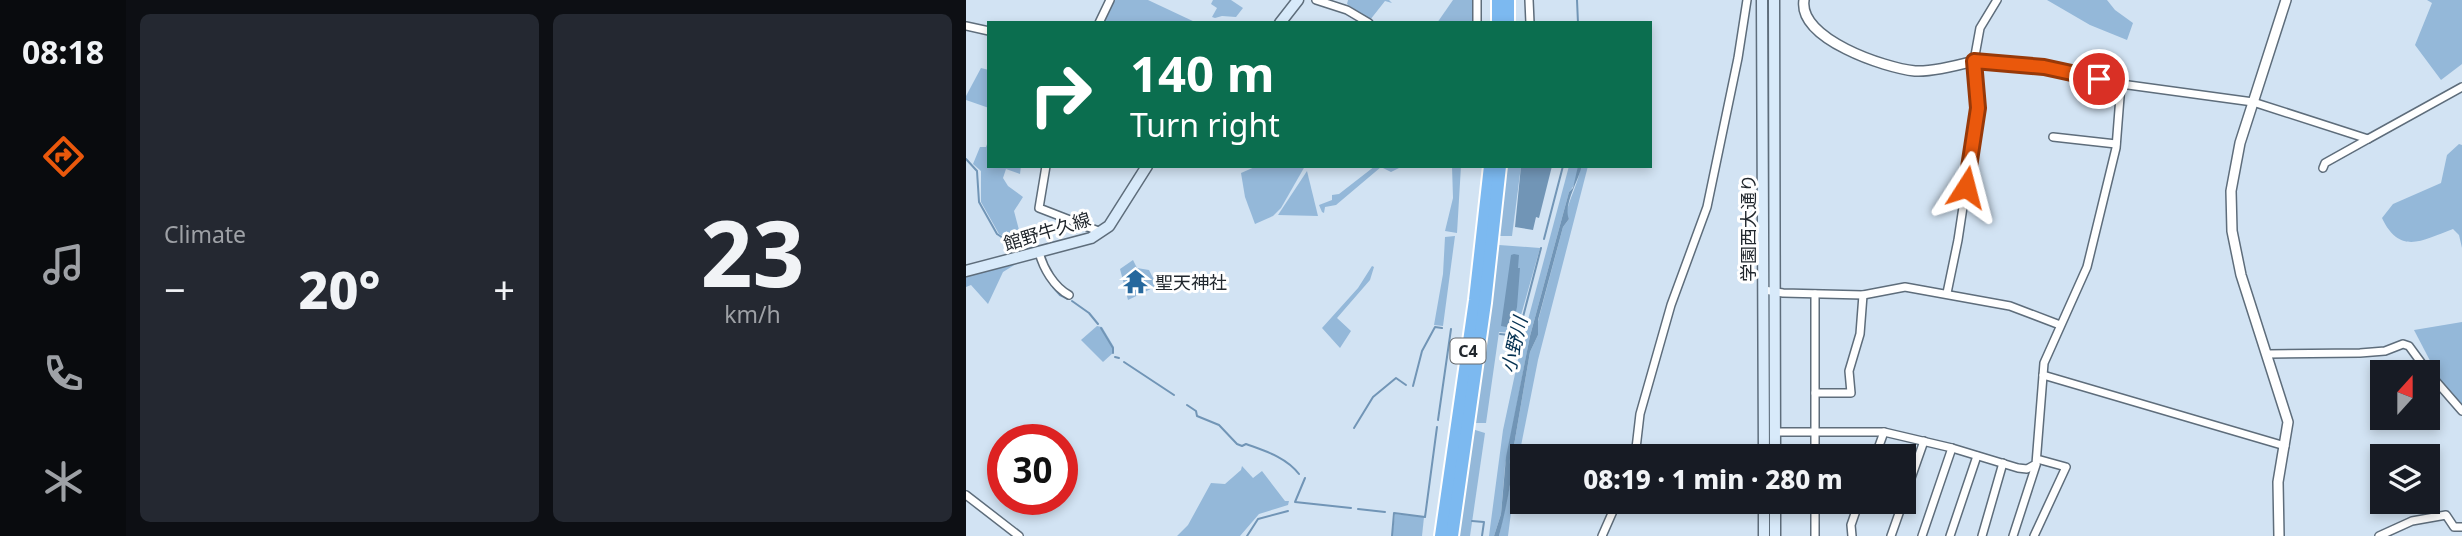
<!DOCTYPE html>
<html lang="en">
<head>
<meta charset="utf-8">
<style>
	:root { --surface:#171b24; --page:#242831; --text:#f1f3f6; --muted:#9ea1a6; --accent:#ea580c }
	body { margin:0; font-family:"Noto Sans","Noto Sans JP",sans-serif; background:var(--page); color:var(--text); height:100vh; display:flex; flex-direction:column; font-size:26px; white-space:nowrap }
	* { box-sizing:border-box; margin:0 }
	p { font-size:23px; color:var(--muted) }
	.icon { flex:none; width:38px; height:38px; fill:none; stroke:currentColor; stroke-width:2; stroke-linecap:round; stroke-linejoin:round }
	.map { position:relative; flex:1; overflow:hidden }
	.panel { display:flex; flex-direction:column; gap:14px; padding:14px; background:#0d0f14; width:840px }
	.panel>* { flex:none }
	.guide { position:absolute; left:21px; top:21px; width:665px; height:147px; border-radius:0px; box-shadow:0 4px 10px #0003; background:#0b6e4f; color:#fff; overflow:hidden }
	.needle { width:46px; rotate:21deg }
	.buttons { position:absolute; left:1404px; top:360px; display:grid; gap:14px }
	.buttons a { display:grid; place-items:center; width:70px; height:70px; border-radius:0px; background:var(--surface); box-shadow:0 4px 10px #0003; font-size:35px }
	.speed { position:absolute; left:21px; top:424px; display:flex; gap:14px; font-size:35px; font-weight:700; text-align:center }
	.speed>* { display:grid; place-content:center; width:91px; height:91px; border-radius:50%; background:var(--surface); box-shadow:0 4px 10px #0003; line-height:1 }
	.speed .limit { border:10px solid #d22; background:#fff; color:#111 }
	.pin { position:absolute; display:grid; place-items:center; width:60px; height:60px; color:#fff; margin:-30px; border:4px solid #fff; border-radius:50%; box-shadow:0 2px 7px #0007 }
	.me { position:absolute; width:77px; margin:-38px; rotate:9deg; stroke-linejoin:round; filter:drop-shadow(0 0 5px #0008) }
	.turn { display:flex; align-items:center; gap:24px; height:147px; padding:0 28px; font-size:32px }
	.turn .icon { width:91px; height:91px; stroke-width:2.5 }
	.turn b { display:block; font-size:49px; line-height:60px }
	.big { font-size:52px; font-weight:800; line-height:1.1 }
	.panel .tile { flex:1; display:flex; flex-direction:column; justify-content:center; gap:10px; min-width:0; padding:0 24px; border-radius:10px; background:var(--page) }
	.panel .dial { align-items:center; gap:0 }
	.dial b { font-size:91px; line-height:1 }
	.heat { display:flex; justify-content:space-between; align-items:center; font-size:38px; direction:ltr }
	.panel .tiles { flex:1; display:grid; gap:14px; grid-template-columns:repeat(2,1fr) }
	.trip { position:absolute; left:544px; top:444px; width:406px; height:70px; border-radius:0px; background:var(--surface); box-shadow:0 4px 10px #0003; font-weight:800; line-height:70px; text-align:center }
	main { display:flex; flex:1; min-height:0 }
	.tab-bar { display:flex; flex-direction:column; width:126px; justify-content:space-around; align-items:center; background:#090b0e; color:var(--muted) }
	.tab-bar .icon { width:49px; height:49px }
	.tab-bar .selected { color:var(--accent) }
	.tab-bar b { font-size:32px; color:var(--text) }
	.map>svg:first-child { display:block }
</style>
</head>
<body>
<main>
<nav class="tab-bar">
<b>08:18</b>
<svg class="icon selected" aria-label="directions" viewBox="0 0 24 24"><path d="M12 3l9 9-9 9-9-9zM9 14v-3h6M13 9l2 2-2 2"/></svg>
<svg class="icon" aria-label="music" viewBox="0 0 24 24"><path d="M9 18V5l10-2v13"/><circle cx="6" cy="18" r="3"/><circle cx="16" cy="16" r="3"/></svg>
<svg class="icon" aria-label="phone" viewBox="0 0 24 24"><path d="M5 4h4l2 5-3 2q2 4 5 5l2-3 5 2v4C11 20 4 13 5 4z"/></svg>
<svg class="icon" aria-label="climate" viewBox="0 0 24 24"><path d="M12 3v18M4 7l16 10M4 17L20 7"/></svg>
</nav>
<section class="panel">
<div class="tiles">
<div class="tile"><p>Climate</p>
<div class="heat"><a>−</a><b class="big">20°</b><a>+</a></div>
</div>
<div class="tile dial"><b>23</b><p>km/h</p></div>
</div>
</section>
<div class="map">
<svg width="1496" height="536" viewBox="0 0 1496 536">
	<rect width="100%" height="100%" fill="#d2e3f3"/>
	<!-- green -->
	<g fill="#94b8d9">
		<path d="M146,0h36l49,23h-95z"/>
		<path d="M247,0h18l12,8 -7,9 -14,-1 -7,2 -3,-1 5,-9 -6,-4z"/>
		<path d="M382,0h41l3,3 -7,-2 -15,19 -23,-16z"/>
		<path d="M487,0h22l-2,23h-36z"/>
		<path d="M800,0h4l1,264 -3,22z"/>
		<path d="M1081,0h60l8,10 18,13 -6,17 -37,-15z"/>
		<path d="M1461,0h35v64l-21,16 -26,-35 17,-42z"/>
		<path d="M15,68l8,2v38l-23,-8v-4z"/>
		<path d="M23,139v27h32l-1,8 -14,-5 -3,9 5,8 15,11 -9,14 5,19 9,9 -10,5 -19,-10 -18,-32v-31l-8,-7 7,-17h6z"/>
		<path d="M1493,144l3,1v103l-3,-13 -6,-6c-30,11 -53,27 -71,-11l11,-14 48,-21 6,-28z"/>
		<path d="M291,166h48l-24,42 -8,8 -18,8 -10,-27 -4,-24z"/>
		<path d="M409,166h28l-12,6 -10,-5 -45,38 -11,2 -1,6 -2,-1 -3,-7 13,-5v-5l7,-1z"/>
		<path d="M486,166h9l-4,67 -12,-2 8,-33z"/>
		<path d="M540,166h15l-9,70h-15z"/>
		<path d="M603,166h9c0,9 -3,20 -9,26l-39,144 -25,130 -4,48 -7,22h-5l14,-106 18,-84z"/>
		<path d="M615,166h7l-50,194 -21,106 -9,70h-9l13,-61 -3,-14 4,-10 17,-99 8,-17v-14l25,-94 6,-8 -3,-5c4,-17 12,-30 15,-48z"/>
		<path d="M341,171l11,45 -40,-1z"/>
		<path d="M489,236l-12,90 -9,-1 9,-51 2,-37z"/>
		<path d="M533,245l41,3 -24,85 -17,-1 -13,91h-12z"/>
		<path d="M167,260l4,8 12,2 8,16 -29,14 -8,-31z"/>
		<path d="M53,262l-16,10 -15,32 -17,-19 -5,2v-13z"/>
		<path d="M406,266l2,1 -4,13 -33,38 14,13 -11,17 -18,-20 36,-40z"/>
		<path d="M1496,322v84l-12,-7 -36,-69z"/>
		<path d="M131,326l5,1 12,20v5l-11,10 -22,-22z"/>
		<path d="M506,429l13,4 -15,103h-12z"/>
		<path d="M276,466l11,12 9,-7 23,30h4l-1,4 -29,9 -19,22h-63l11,-11 23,-42 14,1 16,-14z"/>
		<path d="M429,514l29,3 -2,19h-30z"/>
	</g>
	<!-- water -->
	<g fill="#7195b6">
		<path d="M555,166h31l-13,52 -3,-1 -3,13 -18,-3z"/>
		<path d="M612,166h3v3c-4,14 -18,37 -12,50l-6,8 -25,93v15l-8,17 -17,99c-7,13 0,16 -2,28 -3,19 -7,38 -12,57h-5l7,-22 5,-57 24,-121 39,-144 4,-4z"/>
		<path d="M548,254l5,1 -1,13h2l-3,39 -5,21 -11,-2 10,-71z"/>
	</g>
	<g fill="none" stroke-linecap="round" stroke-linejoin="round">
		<!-- stream -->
		<g stroke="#7195b6" stroke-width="2">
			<path d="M611,0l1,23"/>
			<path d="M0,159l11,12 2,31 18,32 26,17"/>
			<path d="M578,239l19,-73"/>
			<path d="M87,287l7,8 8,4"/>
			<path d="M106,301l17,12 9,11"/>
			<path d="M135,328l12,20v5"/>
			<path d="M534,334l18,2 23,-88"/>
			<path d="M149,357l4,1"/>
			<path d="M158,362l50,33"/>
			<path d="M447,386l9,-35 13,-24 7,1"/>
			<path d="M221,405l9,6 1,5 22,9 18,19 5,2 4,-2c19,7 40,13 53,30"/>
			<path d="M472,420l13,-91"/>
			<path d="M388,428l19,-31 23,-19 10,7"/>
			<path d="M339,478l-10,24 56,6"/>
			<path d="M392,509l27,3"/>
			<path d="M506,521l12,1 -2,14"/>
			<path d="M281,536l11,-17 30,-8"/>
			<path d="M426,536l2,-23 31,4 12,-90"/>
		</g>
		<defs>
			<g id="minor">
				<path d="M350,0l31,10 22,13"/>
				<path d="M563,0l1,23"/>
				<path d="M133,23l11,-23"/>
				<path d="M511,23v-23"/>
				<path d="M0,26l23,5"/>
				<path d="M1008,61l70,6 77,17 132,18 115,37 94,-52"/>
				<path d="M1087,137l63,7"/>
				<path d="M80,166l-7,42 62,24"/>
				<path d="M1357,168l2,-5 43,-24"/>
				<path d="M73,252c4,16 15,35 30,43"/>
				<path d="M798,290l19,3 80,2 42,-8 105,19 50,19"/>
				<path d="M981,293l11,-53 20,-132 -4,-47 6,-33 17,-28"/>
				<path d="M1302,354l92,-1 25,-2 18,-7 6,2 19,26 34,39"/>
				<path d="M1077,375l242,71"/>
				<path d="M849,393h36l-2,-22 11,-37 3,-39"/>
				<path d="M808,432h110l68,16 66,20 9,1 9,-5 8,-101 43,-96 29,-119 5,-64"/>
				<path d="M669,457l5,-43 31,-109 36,-98 31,-149 9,-58"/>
				<path d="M849,457v-163"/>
				<path d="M909,457l9,-25"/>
				<path d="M0,495l53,41"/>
				<path d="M938,498l20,-57"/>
				<path d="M849,502v34"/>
				<path d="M636,536l15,-34"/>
				<path d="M886,536l-1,-11 8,-23"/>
				<path d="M925,536l12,-34"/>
				<path d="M956,536l30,-88"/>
				<path d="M984,536l27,-80"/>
				<path d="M1016,536l21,-73"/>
				<path d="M1047,536l23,-71"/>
				<path d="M1068,536l32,-69 -29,-8"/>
				<path d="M1413,536l33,-15 34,-6 8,12h8"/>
			</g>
			<g id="tertiary">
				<path d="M838,0c-6,39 81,68 111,71 14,1 44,-6 59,-10"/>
				<path d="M1313,536l-1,-54 10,-60 -47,-147 -9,-44 -1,-40 9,-48 46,-143"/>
			</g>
			<g id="secondary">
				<path d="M796,0l2,457"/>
				<path d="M808,0l1,457"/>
				<path d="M314,23l18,-23"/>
				<path d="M0,271l125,-33 18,-12 38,-60"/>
				<path d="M809,502v34"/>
				<path d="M798,536v-34"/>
			</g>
			<g id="motorway">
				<path d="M532,23v-23"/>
				<path d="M542,23v-23"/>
				<path d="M475,536l34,-236 15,-134"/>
				<path d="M486,536l33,-233 15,-137"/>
			</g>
		</defs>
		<!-- minor casing -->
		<use href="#minor" stroke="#5e6d7b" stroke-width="10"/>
		<!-- tertiary casing -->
		<use href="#tertiary" stroke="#5e6d7b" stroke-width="12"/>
		<!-- secondary casing -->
		<use href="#secondary" stroke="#5e6d7b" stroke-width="13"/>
		<!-- motorway casing -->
		<use href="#motorway" stroke="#fff" stroke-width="16"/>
		<!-- minor -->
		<use href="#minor" stroke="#fff" stroke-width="7"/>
		<!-- tertiary -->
		<use href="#tertiary" stroke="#fff" stroke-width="9"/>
		<!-- secondary -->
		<use href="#secondary" stroke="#d8eafa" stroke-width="10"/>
		<!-- motorway -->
		<use href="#motorway" stroke="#7cb9f0" stroke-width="12"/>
	</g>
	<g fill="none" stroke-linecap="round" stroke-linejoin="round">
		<defs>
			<path id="route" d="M1000,187l12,-79 -4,-47 70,6 55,12"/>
		</defs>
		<!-- route casing -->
		<use href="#route" stroke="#983908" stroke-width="18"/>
		<!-- route -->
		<use href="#route" stroke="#ea580c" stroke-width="12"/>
	</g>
	<!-- icons -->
	<defs>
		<symbol id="temple-bare" viewBox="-9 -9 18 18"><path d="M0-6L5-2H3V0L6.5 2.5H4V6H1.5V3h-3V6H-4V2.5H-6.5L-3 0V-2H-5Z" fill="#26689d" stroke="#fff" stroke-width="2.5" paint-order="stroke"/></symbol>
	</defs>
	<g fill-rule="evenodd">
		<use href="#temple-bare" x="152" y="264" width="35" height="35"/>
	</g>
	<g text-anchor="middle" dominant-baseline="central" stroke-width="6" stroke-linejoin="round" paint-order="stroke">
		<!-- shield labels -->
		<rect fill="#fff" stroke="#64686c" stroke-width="2" x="484.5" y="338.5" width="35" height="25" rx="5"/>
		<g font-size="16" font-weight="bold" fill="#21272d">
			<text x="502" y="351">C4</text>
		</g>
		<!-- street labels -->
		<g font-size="18" fill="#21272d" stroke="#fff">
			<text transform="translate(782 228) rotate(-90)">学園西大通り</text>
			<text transform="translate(81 231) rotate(-17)">館野牛久線</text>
		</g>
		<!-- poi labels -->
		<g font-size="18" fill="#21272d" stroke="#fff" text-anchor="start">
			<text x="189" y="282">聖天神社</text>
		</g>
		<!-- water labels -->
		<g font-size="19" font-style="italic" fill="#033051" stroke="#fff">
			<text transform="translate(548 345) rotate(-77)">小野川</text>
		</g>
	</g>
</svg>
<div class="buttons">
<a><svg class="needle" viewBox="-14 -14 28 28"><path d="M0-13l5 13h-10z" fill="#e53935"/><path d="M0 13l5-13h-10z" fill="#9ea1a6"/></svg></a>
<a><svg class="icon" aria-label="layers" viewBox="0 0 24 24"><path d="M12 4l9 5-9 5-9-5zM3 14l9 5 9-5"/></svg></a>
</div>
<div class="speed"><div class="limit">30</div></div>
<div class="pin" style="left:1133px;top:79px;background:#d93025"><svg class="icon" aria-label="arrive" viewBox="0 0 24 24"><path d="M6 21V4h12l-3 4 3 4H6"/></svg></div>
<svg class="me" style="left:1000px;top:187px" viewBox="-20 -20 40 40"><path d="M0-17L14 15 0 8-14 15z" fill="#ea580c" stroke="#fff" stroke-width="4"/></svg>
<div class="trip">08:19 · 1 min · 280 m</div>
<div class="guide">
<div class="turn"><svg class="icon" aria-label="right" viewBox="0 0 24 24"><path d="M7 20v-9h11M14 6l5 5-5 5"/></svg><div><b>140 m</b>Turn right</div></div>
</div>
</div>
</main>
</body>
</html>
